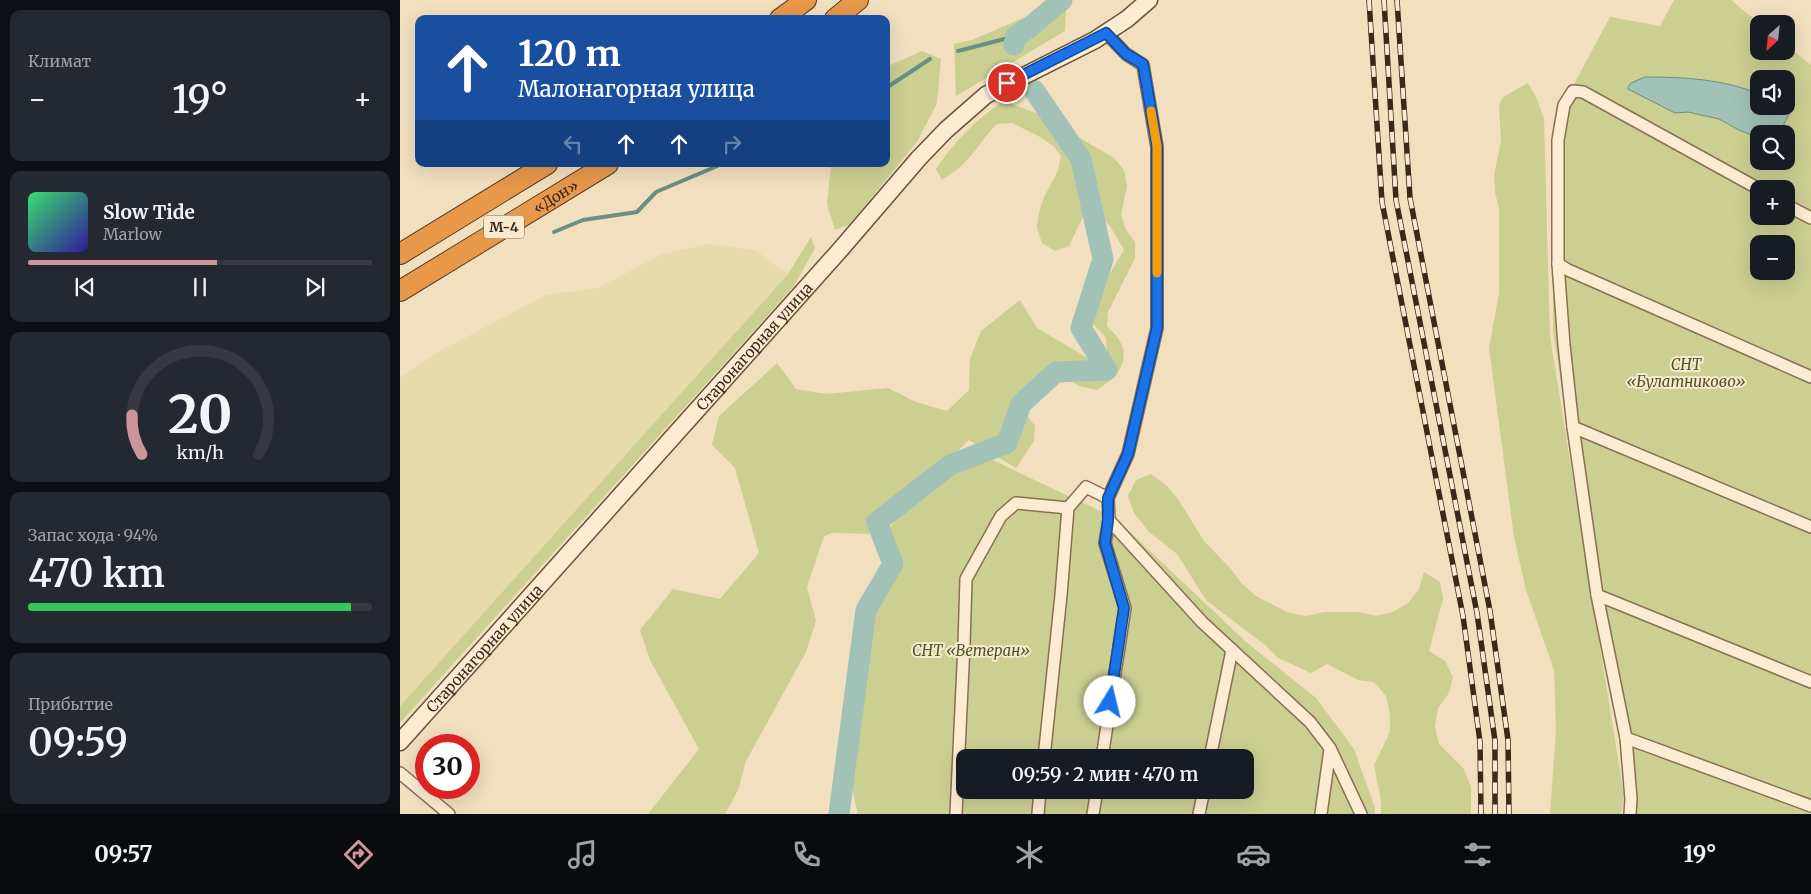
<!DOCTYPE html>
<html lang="ru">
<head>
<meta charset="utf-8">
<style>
	:root { --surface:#171b24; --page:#242831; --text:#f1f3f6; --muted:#9ea1a6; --line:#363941; --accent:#cb959a }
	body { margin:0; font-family:Merriweather,serif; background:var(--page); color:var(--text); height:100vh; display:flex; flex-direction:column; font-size:19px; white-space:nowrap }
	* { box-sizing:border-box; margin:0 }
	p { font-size:16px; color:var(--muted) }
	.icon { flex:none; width:28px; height:28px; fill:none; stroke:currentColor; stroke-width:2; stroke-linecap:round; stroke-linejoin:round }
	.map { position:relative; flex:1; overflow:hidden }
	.side { display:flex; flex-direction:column; gap:10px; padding:10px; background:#0d0f14; width:400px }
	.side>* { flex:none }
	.banner { position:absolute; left:15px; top:15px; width:475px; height:152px; border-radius:10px; box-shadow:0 5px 20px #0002; background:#1a4fa0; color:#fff; overflow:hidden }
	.needle { width:32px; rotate:207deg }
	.controls { position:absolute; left:1350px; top:15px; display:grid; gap:10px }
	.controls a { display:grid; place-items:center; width:45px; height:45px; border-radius:10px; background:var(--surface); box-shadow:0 5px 20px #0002; font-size:25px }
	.speed { position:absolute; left:15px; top:734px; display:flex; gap:10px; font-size:25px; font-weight:700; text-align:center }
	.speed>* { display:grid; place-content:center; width:65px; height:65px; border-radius:50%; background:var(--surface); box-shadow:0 5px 20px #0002; line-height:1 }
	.speed .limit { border:8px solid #d22; background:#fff; color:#111 }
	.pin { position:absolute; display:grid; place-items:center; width:42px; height:42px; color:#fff; margin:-21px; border:2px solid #fff; border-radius:50%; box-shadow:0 1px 5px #0007 }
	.me { position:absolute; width:55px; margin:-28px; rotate:9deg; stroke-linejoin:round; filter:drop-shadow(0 0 4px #0008) }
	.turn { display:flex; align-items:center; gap:18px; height:105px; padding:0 20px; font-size:22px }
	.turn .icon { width:65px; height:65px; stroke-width:2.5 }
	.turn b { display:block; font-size:35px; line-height:42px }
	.lanes { display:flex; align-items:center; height:48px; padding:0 20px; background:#0003; justify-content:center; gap:25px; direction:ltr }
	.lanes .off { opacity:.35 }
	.big { font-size:38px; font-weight:600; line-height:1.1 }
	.side .widget { flex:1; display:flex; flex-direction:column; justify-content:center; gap:8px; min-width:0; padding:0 18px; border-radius:10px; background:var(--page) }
	.side .dial { align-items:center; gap:0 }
	.dial svg { height:130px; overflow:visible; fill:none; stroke:var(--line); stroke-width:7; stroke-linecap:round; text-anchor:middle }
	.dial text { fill:var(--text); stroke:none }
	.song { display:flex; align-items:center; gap:15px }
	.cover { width:60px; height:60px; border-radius:8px; background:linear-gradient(135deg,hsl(140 70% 55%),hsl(250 70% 35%)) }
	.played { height:5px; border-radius:2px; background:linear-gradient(90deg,var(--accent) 55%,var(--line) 55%) }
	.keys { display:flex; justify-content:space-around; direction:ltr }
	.heat { display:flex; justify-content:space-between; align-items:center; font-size:28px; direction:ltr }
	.charge { height:8px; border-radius:4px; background:linear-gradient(90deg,#34c759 94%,var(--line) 0) }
	.trip { position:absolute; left:556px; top:749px; width:298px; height:50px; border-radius:10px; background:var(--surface); box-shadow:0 5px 20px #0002; font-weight:600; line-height:50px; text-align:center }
	.tabs { display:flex; height:80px; justify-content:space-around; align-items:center; background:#090b0e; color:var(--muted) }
	.tabs .icon { width:35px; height:35px }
	.tabs .active { color:var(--accent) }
	.tabs b { font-size:22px; color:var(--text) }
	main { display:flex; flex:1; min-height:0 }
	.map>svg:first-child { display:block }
</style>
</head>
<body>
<main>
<section class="side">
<div class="widget"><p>Климат</p>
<div class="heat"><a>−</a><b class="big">19°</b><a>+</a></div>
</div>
<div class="widget">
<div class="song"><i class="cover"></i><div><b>Slow Tide</b><p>Marlow</p></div></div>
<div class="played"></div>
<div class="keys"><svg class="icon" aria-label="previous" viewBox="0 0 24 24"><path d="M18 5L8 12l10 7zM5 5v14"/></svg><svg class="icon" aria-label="pause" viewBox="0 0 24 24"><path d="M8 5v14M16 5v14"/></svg><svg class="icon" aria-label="next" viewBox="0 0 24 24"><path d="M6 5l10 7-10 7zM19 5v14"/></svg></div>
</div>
<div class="widget dial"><svg viewBox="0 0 100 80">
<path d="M14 69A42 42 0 1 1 86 69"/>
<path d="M14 69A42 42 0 0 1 8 45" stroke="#cb959a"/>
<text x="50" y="56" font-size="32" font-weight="700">20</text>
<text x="50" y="72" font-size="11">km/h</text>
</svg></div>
<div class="widget"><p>Запас хода · 94%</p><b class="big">470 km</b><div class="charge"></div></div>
<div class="widget"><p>Прибытие</p><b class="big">09:59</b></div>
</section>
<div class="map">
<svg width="1411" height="814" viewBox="0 0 1411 814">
	<rect width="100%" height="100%" fill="#f1dfbe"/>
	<!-- farmland -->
	<path fill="#e7daab" d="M309,244l46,6 33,24 -388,432v-329l38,-25 108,-57 52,-7 64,-34z"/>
	<!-- green -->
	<g fill="#cbcf92" fill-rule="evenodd">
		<path d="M1274,0h57l29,24 -1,27h27v-6l25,20v749h-186l3,-20 -75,-462v-209l57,-106 50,9zM1359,79h27v27h-27zM1359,134h27v27h-27zM1359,189h27v27h-27zM1359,244h27v27h-27z"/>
		<path d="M644,9l22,1 -1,21 -109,65 -2,-52 18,-4z"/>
		<path d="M522,51l19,8 -4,44 -20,39 -68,83 -14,5 -8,-26 4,-38 -2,-2h57v-97z"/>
		<path d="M1128,83l9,16 7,20 6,217 74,460 -3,18h-71l6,-84 -2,-60 -28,-80 -12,-53 -25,-189 10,-55v-85l-4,-16 -1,-17 7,-34 -2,-35 4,-9z"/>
		<path d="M604,101l37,14 73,43 10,12 3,16 -6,29 5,15 9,12v16l-27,54 -1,14c4,4 8,8 11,12 15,23 -2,40 -21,52l-15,-3 -14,-7 -16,1 -15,5 -12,11v16l10,13 -1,15 -18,27 -47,-28 -96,94 -41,-1 -8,3 -17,51 9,34 -10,31 -60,109 -8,29 -13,24h-77l51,-65 -49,-89 -10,-30 33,-41 47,10 39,-46 -24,-85 -23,-23 7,-29 58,-53 19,26 30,5 62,-6 28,14 31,9 22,-21 1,-31 11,-28 39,-31 17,28 54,32 16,-2 -1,-20 -15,-17 9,-31 24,-40 -14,-24 -13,-14 -14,5 -14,29 -14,5 -13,-8 -5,-16 2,-15 5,-15 14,-26 3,-15 -7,-9 -12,-9 -30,-15 -15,1c-12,11 -19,25 -30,36 -7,8 -16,14 -25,20l-6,-11c18,-27 41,-51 68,-68z"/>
		<path d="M411,237l4,11 -21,38 -394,437v-17l388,-432z"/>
		<path d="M567,448l148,70 130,123 71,57 38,51 21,59v6h-517l-17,-73 49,-214zM565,758h280v32h-280z"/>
		<path d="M751,474l15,11 12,14 26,42 27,28 11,15 14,12 33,17 17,3 18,-4h35l17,4 17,-4 15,-9 11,-14 5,-17 16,10 3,17 -14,52 16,10 8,16 -4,16 -11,15 -3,18 4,18 25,25 7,18v27h-90v-13l-7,-36 16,-33v-18l-4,-18 -12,-14 -16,-2 -31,-16 -16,9 -33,-15 -13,-13 -59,-45 -29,-46 -28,-22 -15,-19 -6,-17 8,-16z"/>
	</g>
	<!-- water -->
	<path fill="#a2c2b7" stroke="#699084" d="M1245,77c38,0 78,2 114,17v12h27l3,8 -10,20h-20v4l-20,-8 -20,-11 -31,-7 -13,1 -47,-24v-2l3,-4z"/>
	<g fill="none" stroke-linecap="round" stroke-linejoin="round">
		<!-- stream -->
		<g stroke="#699084" stroke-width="4">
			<path d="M558,51l58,-15"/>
			<path d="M486,88l44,-29"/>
			<path d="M154,232l29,-12 54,-8 19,-20 66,-28"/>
		</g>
		<!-- river -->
		<g stroke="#a2c2b7" stroke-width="21">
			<path d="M614,45l2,-9 14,-9 32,-27"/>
			<path d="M439,814l27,-204 27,-46 -16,-42 73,-57 57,-22 14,-39 35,-32 51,-2 -26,-42 22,-69 -22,-100 -47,-69"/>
		</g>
		<defs>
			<g id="minor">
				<path d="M706,33l20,21 17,11 14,82v181l-29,126 -20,44 1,22 93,102 108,100 20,26 31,66"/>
				<path d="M1386,205l25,13"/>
				<path d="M1158,264l10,6 243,107"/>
				<path d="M1173,427l238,100"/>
				<path d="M1197,595l214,87"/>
				<path d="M1226,738l185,68"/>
				<path d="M644,758l17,-163 7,-87 18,-21 22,11"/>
				<path d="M702,758l23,-150 -20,-65 4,-23"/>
				<path d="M810,758l22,-108"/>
				<path d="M0,773l49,41"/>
				<path d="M556,814l8,-169 2,-66 35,-63 15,-13 52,5"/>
				<path d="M638,814l2,-24"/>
				<path d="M693,814l4,-24"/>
				<path d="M799,814l5,-24"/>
				<path d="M921,814l9,-65"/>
				<path d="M1230,814l1,-15 -5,-61 -29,-143 -24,-168 -9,-82 -6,-81v-124l6,-35 9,-14 10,1 176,97"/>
			</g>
			<g id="secondary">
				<path id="s1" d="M0,742l440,-492 79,-92 27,-28 40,-35 109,-55 32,-21 22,-19"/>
			</g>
			<g id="motorway">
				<path d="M380,19l26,-19"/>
				<path d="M435,19l23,-19"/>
				<path d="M0,254l147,-90"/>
				<path id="s2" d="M0,291l208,-127"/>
			</g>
		</defs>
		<!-- minor casing -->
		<use href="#minor" stroke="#8a6f56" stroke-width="14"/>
		<!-- secondary casing -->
		<use href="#secondary" stroke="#6c5039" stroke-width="19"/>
		<!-- motorway casing -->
		<use href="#motorway" stroke="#573d2b" stroke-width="22"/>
		<!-- minor -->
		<use href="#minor" stroke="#fbecd2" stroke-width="11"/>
		<!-- secondary -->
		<use href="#secondary" stroke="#fbecd2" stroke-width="16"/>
		<!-- motorway -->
		<use href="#motorway" stroke="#e79849" stroke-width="20"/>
		<defs>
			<g id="rail">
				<path d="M969,0l13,202 81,414 17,126 1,72"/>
				<path d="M984,0l12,200 81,413 18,128v73"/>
				<path d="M997,0l13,198 80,413 18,129 1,74"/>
			</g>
		</defs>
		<!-- rail casing -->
		<use href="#rail" stroke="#39281b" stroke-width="5.5"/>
		<!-- rail -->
		<use href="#rail" stroke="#f8e9cf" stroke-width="4" stroke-dasharray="11" stroke-linecap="butt"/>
	</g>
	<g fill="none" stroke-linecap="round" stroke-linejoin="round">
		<defs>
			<path id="route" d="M607,83l99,-50 20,21 17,10 14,82v182l-29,126 -20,44v22l-3,23 19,65 -14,94"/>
		</defs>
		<!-- route casing -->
		<use href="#route" stroke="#114b97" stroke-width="12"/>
		<!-- route -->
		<use href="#route" stroke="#1a73e8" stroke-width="9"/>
		<!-- slow -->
		<path stroke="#f59e0b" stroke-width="9" d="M751,111l6,35v127"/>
	</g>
	<g text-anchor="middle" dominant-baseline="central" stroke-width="4" stroke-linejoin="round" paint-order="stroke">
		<!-- shield labels -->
		<rect fill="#f8e9cf" stroke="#726251" stroke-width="1" x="84" y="215.5" width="40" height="23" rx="4"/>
		<g font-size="14" font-weight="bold" fill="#39281b">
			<text x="104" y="227">М-4</text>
		</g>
		<!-- street labels -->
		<g font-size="15" fill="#39281b" stroke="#f8e9cf">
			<text stroke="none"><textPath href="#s2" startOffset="182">«Дон»</textPath></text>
			<text stroke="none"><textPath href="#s1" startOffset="531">Старонагорная улица</textPath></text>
			<text stroke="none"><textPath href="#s1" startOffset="126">Старонагорная улица</textPath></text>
		</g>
		<!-- park labels -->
		<g font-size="15" font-style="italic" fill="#4c5621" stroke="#f8e9cf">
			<text x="1286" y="364">СНТ<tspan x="1286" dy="17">«Булатниково»</tspan></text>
			<text x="571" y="650">СНТ «Ветеран»</text>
		</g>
	</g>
</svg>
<div class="controls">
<a><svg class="needle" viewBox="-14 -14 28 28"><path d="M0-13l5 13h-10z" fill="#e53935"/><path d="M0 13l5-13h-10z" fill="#9ea1a6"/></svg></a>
<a><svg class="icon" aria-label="sound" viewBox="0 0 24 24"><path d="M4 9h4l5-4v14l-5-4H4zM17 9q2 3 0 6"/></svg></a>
<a><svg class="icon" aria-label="search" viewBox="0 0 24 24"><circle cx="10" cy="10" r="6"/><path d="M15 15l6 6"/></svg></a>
<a>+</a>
<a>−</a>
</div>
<div class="speed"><div class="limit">30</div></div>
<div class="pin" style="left:607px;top:83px;background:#d93025"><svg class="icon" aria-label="arrive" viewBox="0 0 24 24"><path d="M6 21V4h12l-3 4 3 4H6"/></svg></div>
<svg class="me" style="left:710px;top:702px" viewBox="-20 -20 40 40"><circle r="19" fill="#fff"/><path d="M0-13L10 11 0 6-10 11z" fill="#1a73e8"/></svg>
<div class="trip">09:59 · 2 мин · 470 m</div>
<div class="banner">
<div class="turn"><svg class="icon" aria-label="ahead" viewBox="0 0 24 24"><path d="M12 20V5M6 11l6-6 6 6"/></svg><div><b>120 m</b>Малонагорная улица</div></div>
<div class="lanes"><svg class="icon off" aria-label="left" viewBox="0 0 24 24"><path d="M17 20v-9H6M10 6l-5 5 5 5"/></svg><svg class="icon" aria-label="ahead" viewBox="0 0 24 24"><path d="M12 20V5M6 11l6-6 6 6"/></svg><svg class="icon" aria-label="ahead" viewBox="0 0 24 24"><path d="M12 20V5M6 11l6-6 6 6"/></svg><svg class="icon off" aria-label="right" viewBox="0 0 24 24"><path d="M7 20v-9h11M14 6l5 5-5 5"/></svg></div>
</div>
</div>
</main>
<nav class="tabs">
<b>09:57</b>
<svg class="icon active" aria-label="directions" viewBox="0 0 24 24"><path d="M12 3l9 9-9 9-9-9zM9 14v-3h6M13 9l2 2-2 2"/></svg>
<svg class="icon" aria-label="music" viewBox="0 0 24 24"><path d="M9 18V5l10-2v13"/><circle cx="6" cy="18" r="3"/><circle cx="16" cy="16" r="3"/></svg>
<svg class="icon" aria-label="phone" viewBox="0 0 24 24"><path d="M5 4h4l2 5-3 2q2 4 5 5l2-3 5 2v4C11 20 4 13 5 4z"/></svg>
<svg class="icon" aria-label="climate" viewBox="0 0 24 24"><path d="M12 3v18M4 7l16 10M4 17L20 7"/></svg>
<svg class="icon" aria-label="car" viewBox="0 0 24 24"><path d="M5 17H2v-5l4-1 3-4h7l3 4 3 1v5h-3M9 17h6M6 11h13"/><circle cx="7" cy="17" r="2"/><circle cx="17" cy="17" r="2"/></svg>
<svg class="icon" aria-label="filters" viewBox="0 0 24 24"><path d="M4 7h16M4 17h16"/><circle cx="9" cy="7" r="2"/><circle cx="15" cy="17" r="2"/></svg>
<b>19°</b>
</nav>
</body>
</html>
